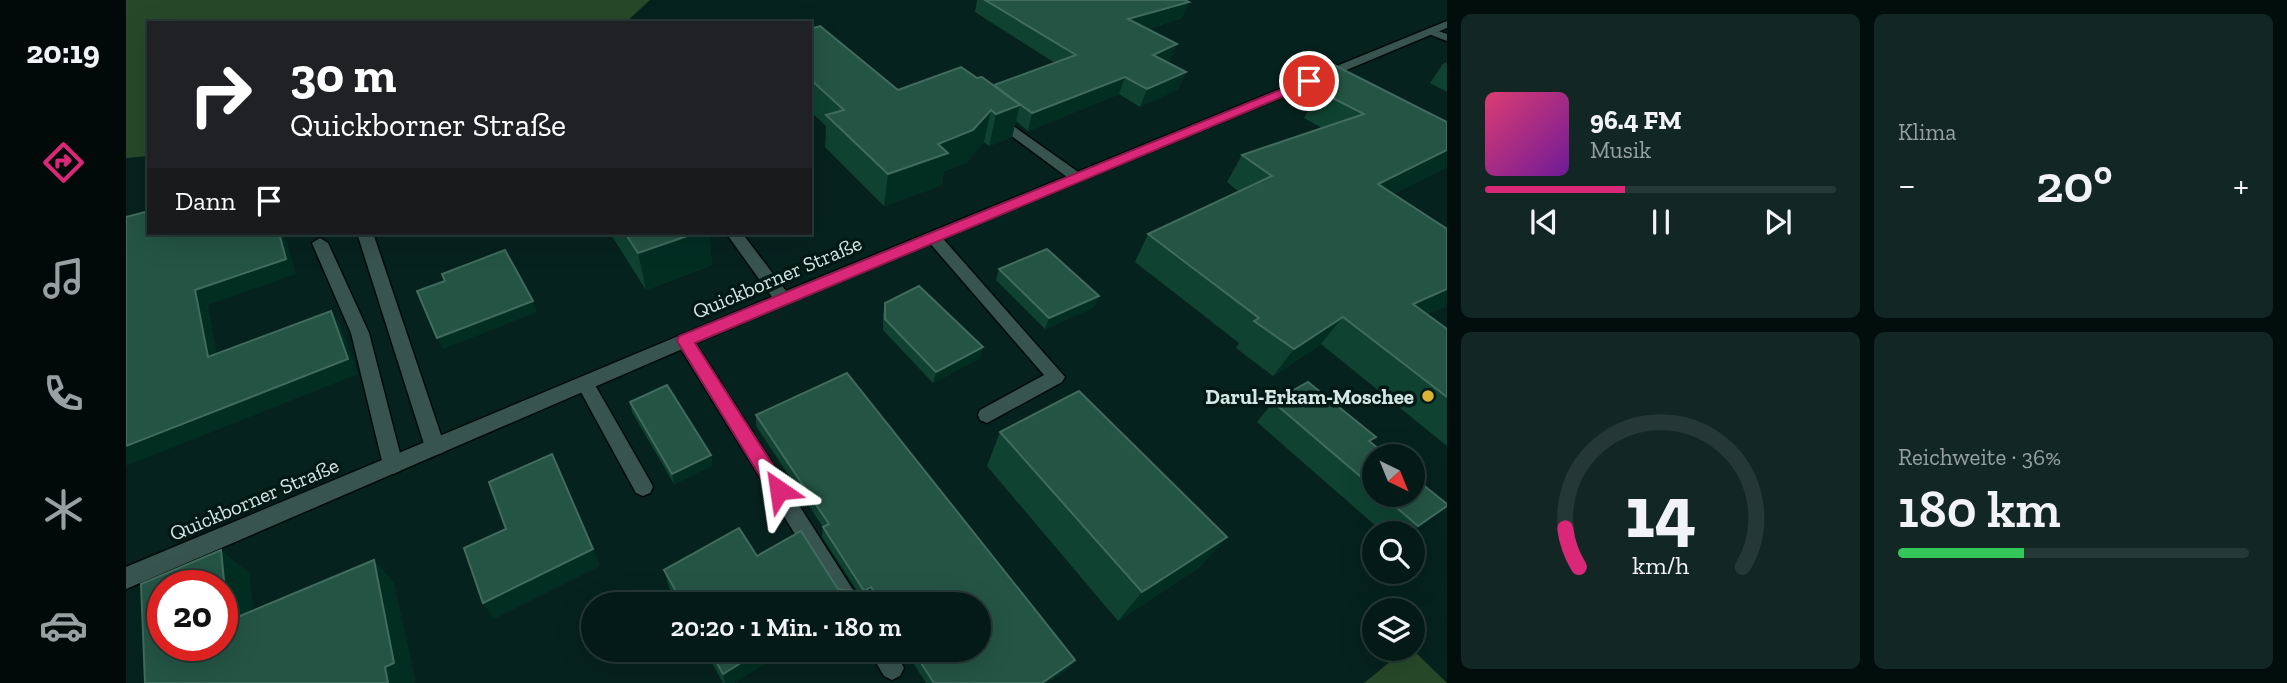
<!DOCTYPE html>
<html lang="de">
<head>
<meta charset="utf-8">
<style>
	:root { --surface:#041a16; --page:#122723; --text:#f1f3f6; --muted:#97a1a1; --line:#253835; --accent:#db2777 }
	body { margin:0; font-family:"Zilla Slab",serif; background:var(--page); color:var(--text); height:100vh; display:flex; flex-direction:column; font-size:26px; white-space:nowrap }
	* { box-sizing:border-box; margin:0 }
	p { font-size:23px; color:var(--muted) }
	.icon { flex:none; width:38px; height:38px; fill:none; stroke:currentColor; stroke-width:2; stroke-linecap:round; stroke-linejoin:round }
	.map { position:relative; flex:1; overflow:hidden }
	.side { display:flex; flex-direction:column; gap:14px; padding:14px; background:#020e0c; width:840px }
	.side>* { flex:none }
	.hud { position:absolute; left:21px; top:21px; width:665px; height:214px; border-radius:0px; box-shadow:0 7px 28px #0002,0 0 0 2px var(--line); background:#202124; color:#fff; overflow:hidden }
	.needle { width:46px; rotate:137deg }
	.tools { position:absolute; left:1236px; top:444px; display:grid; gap:14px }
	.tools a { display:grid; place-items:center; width:63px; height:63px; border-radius:50%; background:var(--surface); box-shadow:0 7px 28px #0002,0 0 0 2px var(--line); font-size:35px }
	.speed { position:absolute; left:21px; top:570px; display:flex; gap:14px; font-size:35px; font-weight:700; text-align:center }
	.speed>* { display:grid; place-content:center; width:91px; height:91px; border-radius:50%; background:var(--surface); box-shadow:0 7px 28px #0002,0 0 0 2px var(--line); line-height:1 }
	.speed .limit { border:10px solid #d22; background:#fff; color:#111 }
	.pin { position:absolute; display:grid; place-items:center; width:60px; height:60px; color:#fff; margin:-30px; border:4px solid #fff; border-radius:50%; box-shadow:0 2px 7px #0007 }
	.me { position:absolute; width:77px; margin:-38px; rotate:328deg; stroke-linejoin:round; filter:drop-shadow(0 0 5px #0008) }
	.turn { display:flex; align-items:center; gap:24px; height:147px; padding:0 28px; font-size:32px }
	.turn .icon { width:91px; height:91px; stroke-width:2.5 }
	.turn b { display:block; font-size:49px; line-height:60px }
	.then { display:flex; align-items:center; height:66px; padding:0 28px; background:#0003; gap:14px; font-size:26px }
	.big { font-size:52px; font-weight:600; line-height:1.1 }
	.side .widget { flex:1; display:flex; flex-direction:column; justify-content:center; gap:10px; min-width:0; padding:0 24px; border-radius:10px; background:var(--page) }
	.side .dial { align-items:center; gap:0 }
	.dial svg { height:182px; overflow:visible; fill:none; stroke:var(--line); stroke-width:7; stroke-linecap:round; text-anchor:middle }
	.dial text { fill:var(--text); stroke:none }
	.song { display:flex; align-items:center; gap:21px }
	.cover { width:84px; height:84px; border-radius:10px; background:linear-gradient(135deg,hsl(340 70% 55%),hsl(280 70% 35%)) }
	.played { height:7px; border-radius:4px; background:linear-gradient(90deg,var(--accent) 40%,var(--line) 40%) }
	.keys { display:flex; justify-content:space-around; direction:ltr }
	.heat { display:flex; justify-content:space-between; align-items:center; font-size:38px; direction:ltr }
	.charge { height:10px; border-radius:5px; background:linear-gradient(90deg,#34c759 36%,var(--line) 0) }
	.side .tiles { flex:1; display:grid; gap:14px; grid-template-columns:repeat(2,1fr) }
	.trip { position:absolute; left:455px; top:592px; width:410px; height:70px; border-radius:35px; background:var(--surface); box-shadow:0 7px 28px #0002,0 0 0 2px var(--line); font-weight:600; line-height:70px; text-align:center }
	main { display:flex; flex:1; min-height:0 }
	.menu { display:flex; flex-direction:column; width:126px; justify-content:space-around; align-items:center; background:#020a09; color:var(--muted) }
	.menu .icon { width:49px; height:49px }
	.menu .active { color:var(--accent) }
	.menu b { font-size:32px; color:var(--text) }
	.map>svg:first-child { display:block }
</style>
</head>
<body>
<main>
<nav class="menu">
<b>20:19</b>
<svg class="icon active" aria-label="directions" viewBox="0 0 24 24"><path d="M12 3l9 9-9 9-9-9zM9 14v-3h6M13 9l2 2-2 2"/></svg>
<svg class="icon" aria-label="music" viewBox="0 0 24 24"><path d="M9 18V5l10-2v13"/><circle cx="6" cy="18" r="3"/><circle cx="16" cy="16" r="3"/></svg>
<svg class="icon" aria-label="phone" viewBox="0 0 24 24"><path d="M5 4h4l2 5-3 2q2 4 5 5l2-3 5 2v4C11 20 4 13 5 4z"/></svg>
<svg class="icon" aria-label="climate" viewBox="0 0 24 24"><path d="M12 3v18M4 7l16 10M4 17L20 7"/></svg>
<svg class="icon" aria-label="car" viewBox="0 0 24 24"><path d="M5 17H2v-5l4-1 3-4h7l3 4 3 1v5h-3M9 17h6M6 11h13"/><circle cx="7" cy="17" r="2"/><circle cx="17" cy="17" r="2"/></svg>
</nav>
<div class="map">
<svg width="1321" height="683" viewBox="0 0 1321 683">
	<rect width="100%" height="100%" fill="#06221e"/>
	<!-- green -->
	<g fill="#274929">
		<path d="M0,0h524l-25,23h-476v133l-23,2z"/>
		<path d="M1280,649h6l35,34h-83z"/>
	</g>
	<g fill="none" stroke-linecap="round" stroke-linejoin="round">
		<defs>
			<g id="service">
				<path d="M1304,28l17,6v7l-21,-8 -2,-2z"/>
				<path d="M869,113l86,61v6h-10l-81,-60v-6z"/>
				<path d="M807,232l5,1 127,144 -3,5 -75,41 -7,-3 -2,-5 2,-5 64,-35 -116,-134 -3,-4z"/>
				<path d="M231,233h16l72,214 -3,6 -7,2 -7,-2 -3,-6z"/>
				<path d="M194,238l8,5 41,90 34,132 -3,6 -7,3 -7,-3 -3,-6 -32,-132 -39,-90z"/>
				<path d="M559,334l6,2 171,268h-24l-159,-258 -3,-5 3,-5z"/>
				<path d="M459,376l6,2 59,103 3,6 -3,6 -7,3 -7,-3 -60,-110 3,-5z"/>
				<path d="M742,649h26l10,19 -4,8 -8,4 -8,-4z"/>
			</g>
			<path id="minor" d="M1321,21v7l-658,275 -663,286v-22l646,-270 -46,-64h16l44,58z"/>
		</defs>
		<!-- service casing -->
		<use href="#service" stroke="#000b08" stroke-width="3"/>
		<!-- minor casing -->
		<use href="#minor" stroke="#000b08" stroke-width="3"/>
		<!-- service -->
		<use href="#service" fill="#38544f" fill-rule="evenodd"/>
		<!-- minor -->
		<use href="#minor" fill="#38544f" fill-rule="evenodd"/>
	</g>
	<!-- wall -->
	<g fill="#0f4231">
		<path d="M851,0h208l-3,18 -35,11 23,33 -2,1 18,9 -8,17 -38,18 -21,-13 -91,37 -12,-10 -4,16 -23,9 -5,-4 -17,20 -23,9 -2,14 -58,21 -59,-59 1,-21 -16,-15v-82l88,61 79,-12 17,8 61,-23 -80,-51z"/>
		<path d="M1321,62v30l-17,-9 13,-19z"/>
		<path d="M1208,65l113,57v45l-54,27 54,112 -20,8 20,15v117l-126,-102 -48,32 -37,-28 3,-5 -104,-81 13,-28 91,-42 -12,-10 15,-27 80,-27 -18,-10z"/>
		<path d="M484,233h99l3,32 -66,25z"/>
		<path d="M873,269l100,27 -5,11 -49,22 -49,-49z"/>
		<path d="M759,303l95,55 -47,25 -50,-53v-16z"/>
		<path d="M504,402l81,53 1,10 -38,19 -42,-72z"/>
		<path d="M1147,402l103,35 -6,5 4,15v38h38l35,11 -37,28h-25l-128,-112z"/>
		<path d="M630,415l319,245 -6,8 -22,15h-121l-22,-34h74v-45h-104l-5,-8 -6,4 -41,-63 1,-10 -67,-101z"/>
		<path d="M874,432l227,105 -29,31 -80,53 -131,-155z"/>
		<path d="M631,556l96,48h-175l-9,-17 -5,-17z"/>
		<path d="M578,649h82l-52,34h-11z"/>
	</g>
	<!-- shaded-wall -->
	<g fill="#022e22">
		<path d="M1063,2l-7,16 -60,18 6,-17z"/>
		<path d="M1051,44l-7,18 -23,10 6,-17z"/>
		<path d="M1060,72l-8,17 -38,18 7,-18z"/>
		<path d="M999,77l-6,17 -91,37 4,-18z"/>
		<path d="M894,105l-8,32 -23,9 7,-32z"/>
		<path d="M865,110l-7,32 -17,20 -23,9 -2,14 -58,21 4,-32 50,-30z"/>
		<path d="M1321,150v17l-89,45 20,-28z"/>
		<path d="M153,233h6l11,41 -88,31 12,67 -12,-15 -13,-67z"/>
		<path d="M570,233h13l3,32 -66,25 -8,-37z"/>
		<path d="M1321,289v17l-58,25 24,-27z"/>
		<path d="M973,296l-5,11 -49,22 4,-11z"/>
		<path d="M407,301l4,11 -94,37 -6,-11z"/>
		<path d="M205,311l10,15 17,48 -232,92v-20z"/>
		<path d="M1217,317l-22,27 -48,32 21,-27z"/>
		<path d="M857,347l-3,11 -47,25 3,-11z"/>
		<path d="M585,455l1,10 -38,19 -2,-10z"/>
		<path d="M1321,506l-22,17 -15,11h-2z"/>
		<path d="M1101,537l-29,31 -80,53 24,-29z"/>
		<path d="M467,549l7,17 -106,53 -11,-16z"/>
		<path d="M95,550l28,23 9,69 -30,-21z"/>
		<path d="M248,560l20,23 22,99 -3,1h-25l-3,-16z"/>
		<path d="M745,587l-2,9 -6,4 1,-9z"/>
		<path d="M729,591l-2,13h-19z"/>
		<path d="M637,649h23l-52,34h-9l-2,-9z"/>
		<path d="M949,660l-6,8 -22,15h-5z"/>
	</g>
	<!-- building -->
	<g fill="#245444" stroke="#406b5d" stroke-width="2" fill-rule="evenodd">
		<path d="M859,0h200l4,2 -61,17 49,25 -24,11 33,17 -39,17 -22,-12 -93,36 -38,-28 82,-30z"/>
		<path d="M694,26l78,64 63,-23 16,11 5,-1 38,28 -24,9 -5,-4 -18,20 -35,14 10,9 -60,21 -62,-59 18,-5 -34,-31v-50z"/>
		<path d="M1208,65l113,57v28l-69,34 69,45v60l-34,15 34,25v68l-104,-80 -49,32 -40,-28 5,-3 -111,-84 124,-58 -30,-21 122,-41 -45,-23z"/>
		<path d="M23,211v22h130l7,26 -91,31 13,67 123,-46 17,48 -222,87v-229z"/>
		<path d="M499,233h71l-58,20z"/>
		<path d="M921,249l52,47 -50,22 -50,-49z"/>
		<path d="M379,250l28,51 -96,37 -20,-47 28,-10 -3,-7z"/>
		<path d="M793,286l64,61 -47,25 -51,-53v-16z"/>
		<path d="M721,373l228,287 -33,23h-108l-22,-34h66v-45h-96l-11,-17 -7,4 -41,-64 6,-3 -73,-109z"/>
		<path d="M1182,382l68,55 -7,4 20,16h-15v31l-101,-86z"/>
		<path d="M541,385l44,70 -39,19 -42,-72z"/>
		<path d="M953,391l148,146 -85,55 -142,-160z"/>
		<path d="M426,454l41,95 -110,54 -19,-55 42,-19 -17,-47z"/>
		<path d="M1286,476l35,28v2l-29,20 -36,-31h30z"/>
		<path d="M613,528l18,28 44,-25 37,58 17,2 -21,13h-151l-19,-34z"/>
		<path d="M95,550l7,71 146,-61 20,103 -9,4 3,16h-243l-4,-99zM37,586h59v60h-59z"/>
		<path d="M583,649h54l-40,25z"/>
	</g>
	<!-- route -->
	<path fill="#db2777" stroke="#8e194d" stroke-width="2" d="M1183,78l4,1v5l-618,259 90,141 3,6 -3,6h-13l-95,-155 2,-5z"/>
	<!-- markers -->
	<circle fill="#ddb133" stroke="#001915" stroke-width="2.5" cx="1302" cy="396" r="7"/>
	<g text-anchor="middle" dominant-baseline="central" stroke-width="7" stroke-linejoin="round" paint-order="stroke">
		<!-- street labels -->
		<g font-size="21" fill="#d6e6e3" stroke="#001915">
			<text transform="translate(651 277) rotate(-23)">Quickborner Straße</text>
			<text transform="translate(128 499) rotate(-23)">Quickborner Straße</text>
		</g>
		<!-- poi labels -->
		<g font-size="21" font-weight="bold" fill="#d6e6e3" stroke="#001915" text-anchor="end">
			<text x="1288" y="396">Darul-Erkam-Moschee</text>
		</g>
	</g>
</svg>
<div class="tools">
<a><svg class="needle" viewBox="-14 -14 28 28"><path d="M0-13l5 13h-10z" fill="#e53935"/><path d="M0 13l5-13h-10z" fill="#97a1a1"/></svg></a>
<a><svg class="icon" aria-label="search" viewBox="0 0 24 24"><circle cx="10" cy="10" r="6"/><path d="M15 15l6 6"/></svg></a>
<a><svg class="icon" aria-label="layers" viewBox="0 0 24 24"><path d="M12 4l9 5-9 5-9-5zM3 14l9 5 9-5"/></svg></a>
</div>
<div class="speed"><div class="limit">20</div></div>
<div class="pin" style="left:1183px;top:81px;background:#d93025"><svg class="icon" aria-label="arrive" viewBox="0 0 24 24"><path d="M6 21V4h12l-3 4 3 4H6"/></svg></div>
<svg class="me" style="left:653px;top:490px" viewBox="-20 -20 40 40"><path d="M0-17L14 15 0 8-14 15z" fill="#db2777" stroke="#fff" stroke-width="4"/></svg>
<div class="trip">20:20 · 1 Min. · 180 m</div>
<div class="hud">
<div class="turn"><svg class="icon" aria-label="right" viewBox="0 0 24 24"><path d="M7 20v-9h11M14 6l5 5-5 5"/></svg><div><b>30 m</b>Quickborner Straße</div></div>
<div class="then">Dann<svg class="icon" aria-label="arrive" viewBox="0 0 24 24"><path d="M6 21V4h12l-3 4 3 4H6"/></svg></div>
</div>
</div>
<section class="side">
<div class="tiles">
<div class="widget">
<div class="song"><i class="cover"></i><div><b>96.4 FM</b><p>Musik</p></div></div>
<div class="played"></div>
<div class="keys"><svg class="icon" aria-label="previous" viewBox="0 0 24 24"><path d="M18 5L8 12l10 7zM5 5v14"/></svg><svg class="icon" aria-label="pause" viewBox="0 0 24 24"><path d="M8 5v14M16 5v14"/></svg><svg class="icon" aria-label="next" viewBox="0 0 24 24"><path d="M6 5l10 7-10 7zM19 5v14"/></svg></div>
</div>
<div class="widget"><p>Klima</p>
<div class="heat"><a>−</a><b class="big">20°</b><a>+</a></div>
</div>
<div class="widget dial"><svg viewBox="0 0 100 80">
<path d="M14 69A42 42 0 1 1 86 69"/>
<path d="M14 69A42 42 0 0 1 8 52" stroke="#db2777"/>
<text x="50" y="56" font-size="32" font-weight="700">14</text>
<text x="50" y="72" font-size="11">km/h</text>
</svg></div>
<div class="widget"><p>Reichweite · 36%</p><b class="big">180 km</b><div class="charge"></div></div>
</div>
</section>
</main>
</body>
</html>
